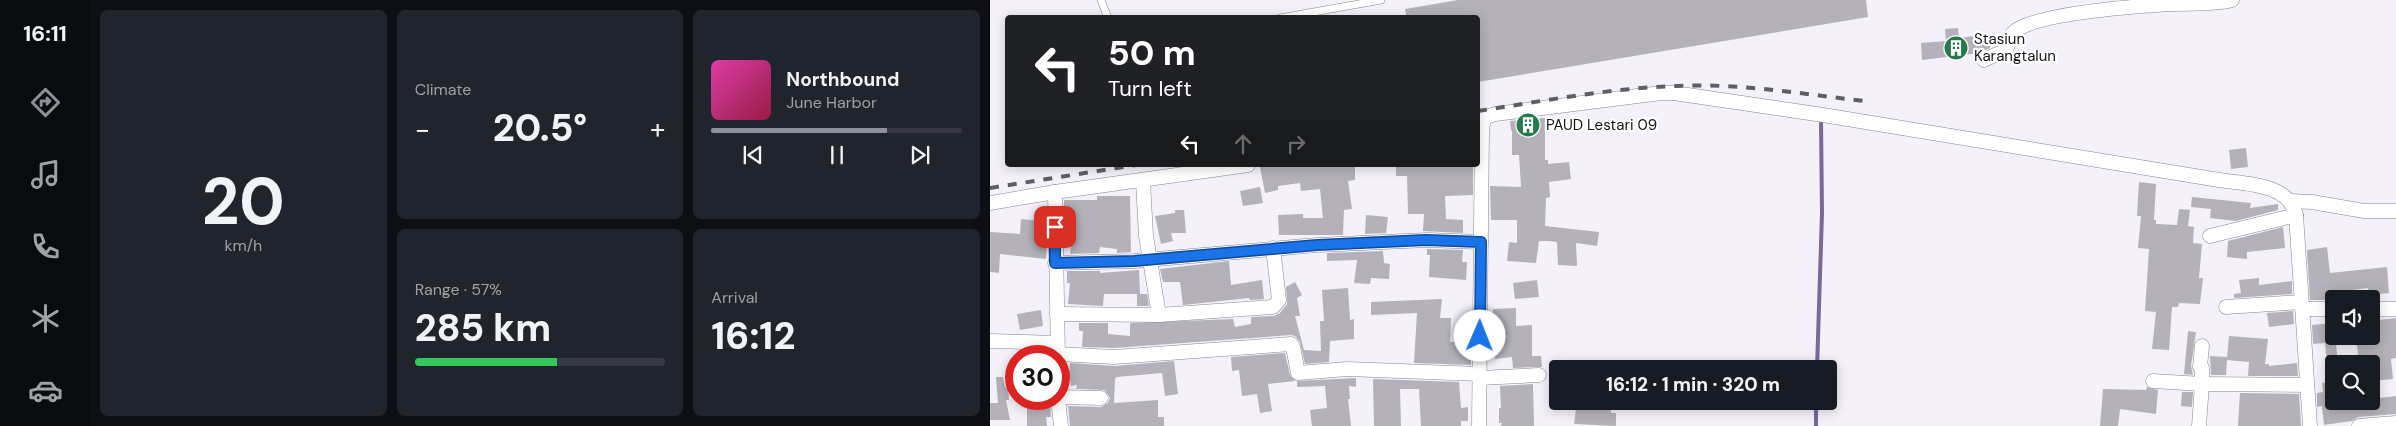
<!DOCTYPE html>
<html lang="en">
<head>
<meta charset="utf-8">
<style>
	:root { --surface:#171b24; --page:#20242c; --text:#f1f3f6; --muted:#9ea1a6; --line:#363941; --accent:#8c9099 }
	body { margin:0; font-family:"DM Sans",sans-serif; background:var(--page); color:var(--text); height:100vh; display:flex; flex-direction:column; font-size:19px; white-space:nowrap }
	* { box-sizing:border-box; margin:0 }
	p { font-size:16px; color:var(--muted) }
	.icon { flex:none; width:28px; height:28px; fill:none; stroke:currentColor; stroke-width:2; stroke-linecap:round; stroke-linejoin:round }
	.map { position:relative; flex:1; overflow:hidden }
	.details { display:flex; flex-direction:column; gap:10px; padding:10px; background:#0d0f14; width:900px }
	.details>* { flex:none }
	.hud { position:absolute; left:15px; top:15px; width:475px; height:152px; border-radius:5px; box-shadow:0 2px 12px #0003; background:#202124; color:#fff; overflow:hidden }
	.fabs { position:absolute; left:1335px; top:290px; display:grid; gap:10px }
	.fabs a { display:grid; place-items:center; width:55px; height:55px; border-radius:5px; background:var(--surface); box-shadow:0 2px 12px #0003; font-size:25px }
	.speed { position:absolute; left:15px; top:345px; display:flex; gap:10px; font-size:25px; font-weight:700; text-align:center }
	.speed>* { display:grid; place-content:center; width:65px; height:65px; border-radius:50%; background:var(--surface); box-shadow:0 2px 12px #0003; line-height:1 }
	.speed .limit { border:8px solid #d22; background:#fff; color:#111 }
	.pin { position:absolute; display:grid; place-items:center; width:42px; height:42px; color:#fff; margin:-21px; border-radius:10px; box-shadow:0 2px 8px #0006 }
	.me { position:absolute; width:55px; margin:-28px; rotate:1deg; stroke-linejoin:round; filter:drop-shadow(0 0 4px #0008) }
	.turn { display:flex; align-items:center; gap:18px; height:105px; padding:0 20px; font-size:22px }
	.turn .icon { width:65px; height:65px; stroke-width:2.5 }
	.turn b { display:block; font-size:35px; line-height:42px }
	.lanes { display:flex; align-items:center; height:48px; padding:0 20px; background:#0003; justify-content:center; gap:25px; direction:ltr }
	.lanes .off { opacity:.35 }
	.big { font-size:38px; font-weight:800; line-height:1.1 }
	.details .widget { flex:1; display:flex; flex-direction:column; justify-content:center; gap:8px; min-width:0; padding:0 18px; border-radius:8px; background:var(--page) }
	.details .dial { align-items:center; gap:0 }
	.dial b { font-size:65px; line-height:1 }
	.song { display:flex; align-items:center; gap:15px }
	.cover { width:60px; height:60px; border-radius:8px; background:linear-gradient(135deg,hsl(320 70% 55%),hsl(340 70% 35%)) }
	.played { height:5px; border-radius:2px; background:linear-gradient(90deg,var(--accent) 70%,var(--line) 70%) }
	.keys { display:flex; justify-content:space-around; direction:ltr }
	.heat { display:flex; justify-content:space-between; align-items:center; font-size:28px; direction:ltr }
	.charge { height:8px; border-radius:4px; background:linear-gradient(90deg,#34c759 57%,var(--line) 0) }
	.details .tiles { flex:1; display:grid; gap:10px; grid-template-columns:repeat(3,1fr) }
	.widget:first-child { grid-row:span 2 }
	.trip { position:absolute; left:559px; top:360px; width:288px; height:50px; border-radius:5px; background:var(--surface); box-shadow:0 2px 12px #0003; font-weight:800; line-height:50px; text-align:center }
	main { display:flex; flex:1; min-height:0 }
	.tabs { display:flex; flex-direction:column; width:90px; justify-content:space-around; align-items:center; background:#090b0e; color:var(--muted) }
	.tabs .icon { width:35px; height:35px }
	.tabs .selected { color:var(--accent) }
	.tabs b { font-size:22px; color:var(--text) }
	.map>svg:first-child { display:block }
</style>
</head>
<body>
<main>
<nav class="tabs">
<b>16:11</b>
<svg class="icon selected" aria-label="directions" viewBox="0 0 24 24"><path d="M12 3l9 9-9 9-9-9zM9 14v-3h6M13 9l2 2-2 2"/></svg>
<svg class="icon" aria-label="music" viewBox="0 0 24 24"><path d="M9 18V5l10-2v13"/><circle cx="6" cy="18" r="3"/><circle cx="16" cy="16" r="3"/></svg>
<svg class="icon" aria-label="phone" viewBox="0 0 24 24"><path d="M5 4h4l2 5-3 2q2 4 5 5l2-3 5 2v4C11 20 4 13 5 4z"/></svg>
<svg class="icon" aria-label="climate" viewBox="0 0 24 24"><path d="M12 3v18M4 7l16 10M4 17L20 7"/></svg>
<svg class="icon" aria-label="car" viewBox="0 0 24 24"><path d="M5 17H2v-5l4-1 3-4h7l3 4 3 1v5h-3M9 17h6M6 11h13"/><circle cx="7" cy="17" r="2"/><circle cx="17" cy="17" r="2"/></svg>
</nav>
<section class="details">
<div class="tiles">
<div class="widget dial"><b>20</b><p>km/h</p></div>
<div class="widget"><p>Climate</p>
<div class="heat"><a>−</a><b class="big">20.5°</b><a>+</a></div>
</div>
<div class="widget">
<div class="song"><i class="cover"></i><div><b>Northbound</b><p>June Harbor</p></div></div>
<div class="played"></div>
<div class="keys"><svg class="icon" aria-label="previous" viewBox="0 0 24 24"><path d="M18 5L8 12l10 7zM5 5v14"/></svg><svg class="icon" aria-label="pause" viewBox="0 0 24 24"><path d="M8 5v14M16 5v14"/></svg><svg class="icon" aria-label="next" viewBox="0 0 24 24"><path d="M6 5l10 7-10 7zM19 5v14"/></svg></div>
</div>
<div class="widget"><p>Range · 57%</p><b class="big">285 km</b><div class="charge"></div></div>
<div class="widget"><p>Arrival</p><b class="big">16:12</b></div>
</div>
</section>
<div class="map">
<svg width="1406" height="426" viewBox="0 0 1406 426">
	<rect width="100%" height="100%" fill="#f4f1fb"/>
	<g fill="none" stroke-linecap="round" stroke-linejoin="round">
		<!-- stream -->
		<g stroke="#7b689b" stroke-width="4">
			<path d="M827,369l5,-156 -1,-92"/>
			<path d="M826,426v-25"/>
		</g>
	</g>
	<!-- building -->
	<g fill="#b4b1bb">
		<path d="M468,0h408l2,17 -390,65v-64h-71l-2,-9z"/>
		<path d="M968,28l1,10 30,-4 1,14 -11,5 -57,7 -1,-17 25,-2 -1,-12z"/>
		<path d="M555,118v42h3v4l21,-2 2,17 -22,3 1,15 -4,1 -1,28 54,6 -2,14 -21,-3 1,23 -19,-1 -1,-23 -9,-1h-9l-3,22 -29,-2 2,-19 8,1v-23h-26l-1,-34 31,1 -2,-32h-7v-25l-1,1 -1,-10z"/>
		<path d="M1256,148l2,19 -17,2 -2,-19z"/>
		<path d="M281,165h84v15l-7,1 4,28 -8,1 -1,25h-64l-1,-20 25,-1v4h20l-3,-29 -19,2 -1,-8 -22,3v4l-13,3 -5,-26z"/>
		<path d="M406,165l77,1v29l-28,1 1,23 17,1v13l-40,-2 1,-17h-16l-1,-38h-11z"/>
		<path d="M1149,182l17,2 -2,36h2v4l21,1 2,-16 11,1 -2,16 6,1 -1,16 9,1 -3,34h4l-3,26 -21,-1 -1,4h-6l-3,43 -17,-1 4,-37 -11,-1 4,-62 -11,-1 3,-32h-4z"/>
		<path d="M270,187l3,16 -20,3 -3,-15z"/>
		<path d="M107,196h33l1,56 -14,1v-4l-17,-2 -1,6 -29,1 1,-9h-6l3,-38h-4v-7h33z"/>
		<path d="M1202,197l59,6 -1,5 28,-4v6l-42,11 -26,-3 1,-9 -20,-2z"/>
		<path d="M185,210h9l2,23h-15l2,8 -12,3 -6,-28 20,-3z"/>
		<path d="M376,215l22,2 -2,16 -21,1z"/>
		<path d="M31,219l20,2 -2,22 8,1 -1,15 -46,-5 -1,19 -9,-1v-40l30,2z"/>
		<path d="M1293,227l2,21 -38,4v7l-20,-2 1,-16z"/>
		<path d="M1337,247l3,26 57,-6 2,26 -20,2 -1,-7 -32,4 1,7 -3,1h-24l-3,-50z"/>
		<path d="M437,249l36,1 -1,12h5l-1,18 -37,-3 1,-22h-3z"/>
		<path d="M393,251l1,12 6,1 -1,15 -18,-1 -1,6 -16,-1 3,-23 -30,1v-8z"/>
		<path d="M239,261l2,24 31,-5 2,19 -14,1 -1,-2 -66,7 -3,-23h-17l-3,-13z"/>
		<path d="M149,270l1,24h-36l-1,12 -35,-2 2,-21h-3v-12h33v2z"/>
		<path d="M1269,278v7l33,-4v13l-58,4v-4l7,-1 -2,-13z"/>
		<path d="M547,280l2,17 -24,2 -2,-16z"/>
		<path d="M305,282l7,13 -5,3 3,18h-5l9,34 17,1 -1,-30h4l-2,-31 26,-2 2,32 4,-1v20l-24,2 -1,21 -24,2 -5,-22 -5,-6 -4,-1 -177,13 -32,-1 1,-16h-4v-8h29v11l22,2v-13l103,-4 2,8 16,-3v-7l23,-1 6,-3 7,-9 -1,-17z"/>
		<path d="M147,294h10l2,12h-12z"/>
		<path d="M452,299l-2,19h11l-1,24h18v17h3v6l-57,-2 3,-50 -46,2v-13z"/>
		<path d="M526,308v18l16,-1v31h9l1,11 -29,1 -1,-11 -17,2 -1,-13h7v-22h-8v-15z"/>
		<path d="M51,310l2,16 -23,4 -3,-16z"/>
		<path d="M1303,311l1,13 -25,3 -2,-14z"/>
		<path d="M1406,318v40l-5,1 2,20 -22,2v-17h-12l-3,-28h15v-15z"/>
		<path d="M1344,323l4,41h-11l-2,-21 -12,1 -1,-19z"/>
		<path d="M1198,331l8,1 -5,34 2,9 -9,-1z"/>
		<path d="M1239,336l39,3 -3,25h4v2l28,-3 1,13h-50l1,-14 -22,-2 -1,15h-15l-1,-19 17,1z"/>
		<path d="M295,353l5,22 5,6 -27,3 4,27 -12,2 -3,-19 -15,2 -3,-26 -7,1 -1,-14z"/>
		<path d="M184,361l4,33 -13,2 -3,-23 -45,4 -2,2 -1,24 44,-3v17h6v9h-94l-2,-20 33,1 7,-4 2,-5 -5,-8 -29,-1 1,-4 -6,1 -2,-12 1,-11 45,3z"/>
		<path d="M6,377h7l2,10 3,-1 1,14h-3l4,20h-20v-17h8z"/>
		<path d="M366,378v9l-7,-1 1,13h-2l3,27h-39l-2,-16 17,-2 -2,-22 -28,1v-6z"/>
		<path d="M383,379l86,3 2,26 7,-1v14h-7v5h-40l-2,-37h-19l1,37h-27z"/>
		<path d="M1344,381v20h37v-2l25,-3v18l-38,3 -6,4 -28,4 -2,-19 -5,1v-14l6,-1 -1,-9z"/>
		<path d="M543,384l1,42h-33l1,-3h-3v-15h2l-1,-22z"/>
		<path d="M1157,387l11,3 -2,24 -36,-5 -2,17h-18l3,-37 43,1z"/>
		<path d="M1192,392h11l-1,15 -11,-1z"/>
		<path d="M1250,393l59,1 2,32h-63z"/>
		<path d="M587,401h34v12h5v13l-42,-2z"/>
		<path d="M60,405l1,12h-5l1,9h-20v-19z"/>
	</g>
	<g fill="none" stroke-linecap="round" stroke-linejoin="round">
		<defs>
			<g id="lane">
				<path d="M111,0l7,18"/>
				<path d="M290,18l101,-18"/>
			</g>
			<g id="street">
				<path d="M994,60l22,-10c3,-5 2,-13 7,-17 19,-20 128,-27 158,-29 20,-1 42,1 61,-4"/>
				<path d="M153,181l3,55 13,79"/>
				<path d="M65,192l3,164"/>
				<path d="M1301,201l21,1 52,9h32"/>
				<path d="M0,203l65,-11 193,-27"/>
				<path d="M1220,236l86,-21"/>
				<path d="M65,263l79,-2 183,-16 110,-5 54,2"/>
				<path d="M1236,307l75,-5"/>
				<path d="M1312,309h32"/>
				<path d="M1381,309h25"/>
				<path d="M67,314l102,1 114,-8 6,-7 -6,-52"/>
				<path d="M0,341l67,2"/>
				<path d="M67,354l57,3 177,-13 2,3 5,26 49,-4 133,5"/>
				<path d="M490,378l59,-3"/>
				<path d="M1163,381l49,3v-16l-2,-1 2,-21"/>
				<path d="M69,397l42,1"/>
				<path d="M68,399l3,27"/>
				<path d="M489,426l3,-297 2,-11 11,-4 166,-21h13l149,22 396,65c26,4 70,3 77,35l14,211"/>
				<path d="M1209,426l3,-42 105,1"/>
				<path d="M1369,426l37,-3"/>
			</g>
		</defs>
		<!-- lane casing -->
		<use href="#lane" stroke="#87848d" stroke-width="8"/>
		<!-- street casing -->
		<use href="#street" stroke="#87848d" stroke-width="15"/>
		<!-- lane -->
		<use href="#lane" stroke="#fff" stroke-width="7"/>
		<!-- street -->
		<use href="#street" stroke="#fff" stroke-width="14"/>
		<!-- rail -->
		<g stroke="#5f5e63" stroke-width="4" stroke-dasharray="9 9" stroke-linecap="butt">
			<path d="M488,111c66,-10 132,-23 200,-25 62,-3 124,8 186,15"/>
			<path d="M0,188l146,-23"/>
		</g>
	</g>
	<g fill="none" stroke-linecap="round" stroke-linejoin="round">
		<defs>
			<path id="route" d="M65,227v36l79,-2 183,-16 109,-5 55,2 -1,94"/>
		</defs>
		<!-- route casing -->
		<use href="#route" stroke="#114b97" stroke-width="12"/>
		<!-- route -->
		<use href="#route" stroke="#1a73e8" stroke-width="9"/>
	</g>
	<!-- icons -->
	<defs>
		<symbol id="building-disc" viewBox="-11 -11 22 22"><circle r="9.5" fill="#26794b" stroke="#fff"/><path d="M-4-6H4V6H1V3H-1V6H-4ZM-2.5-4.3h1.7v1.8h-1.7ZM.8-4.3h1.7v1.8H.8ZM-2.5-1h1.7V.8h-1.7ZM.8-1h1.7V.8H.8Z" fill="#fff"/></symbol>
	</defs>
	<g fill-rule="evenodd">
		<use href="#building-disc" x="952" y="34" width="28" height="28"/>
		<use href="#building-disc" x="524" y="111" width="28" height="28"/>
	</g>
	<g text-anchor="middle" dominant-baseline="central" stroke-width="4.5" stroke-linejoin="round" paint-order="stroke">
		<!-- poi labels -->
		<g font-size="15" fill="#141316" stroke="#fff" text-anchor="start">
			<text x="984" y="39">Stasiun<tspan x="984" dy="17">Karangtalun</tspan></text>
			<text x="556" y="125">PAUD Lestari 09</text>
		</g>
	</g>
</svg>
<div class="fabs">
<a><svg class="icon" aria-label="sound" viewBox="0 0 24 24"><path d="M4 9h4l5-4v14l-5-4H4zM17 9q2 3 0 6"/></svg></a>
<a><svg class="icon" aria-label="search" viewBox="0 0 24 24"><circle cx="10" cy="10" r="6"/><path d="M15 15l6 6"/></svg></a>
</div>
<div class="speed"><div class="limit">30</div></div>
<div class="pin" style="left:65px;top:227px;background:#d93025"><svg class="icon" aria-label="arrive" viewBox="0 0 24 24"><path d="M6 21V4h12l-3 4 3 4H6"/></svg></div>
<svg class="me" style="left:490px;top:336px" viewBox="-20 -20 40 40"><circle r="19" fill="#fff"/><path d="M0-13L10 11 0 6-10 11z" fill="#1a73e8"/></svg>
<div class="trip">16:12 · 1 min · 320 m</div>
<div class="hud">
<div class="turn"><svg class="icon" aria-label="left" viewBox="0 0 24 24"><path d="M17 20v-9H6M10 6l-5 5 5 5"/></svg><div><b>50 m</b>Turn left</div></div>
<div class="lanes"><svg class="icon" aria-label="left" viewBox="0 0 24 24"><path d="M17 20v-9H6M10 6l-5 5 5 5"/></svg><svg class="icon off" aria-label="ahead" viewBox="0 0 24 24"><path d="M12 20V5M6 11l6-6 6 6"/></svg><svg class="icon off" aria-label="right" viewBox="0 0 24 24"><path d="M7 20v-9h11M14 6l5 5-5 5"/></svg></div>
</div>
</div>
</main>
</body>
</html>
